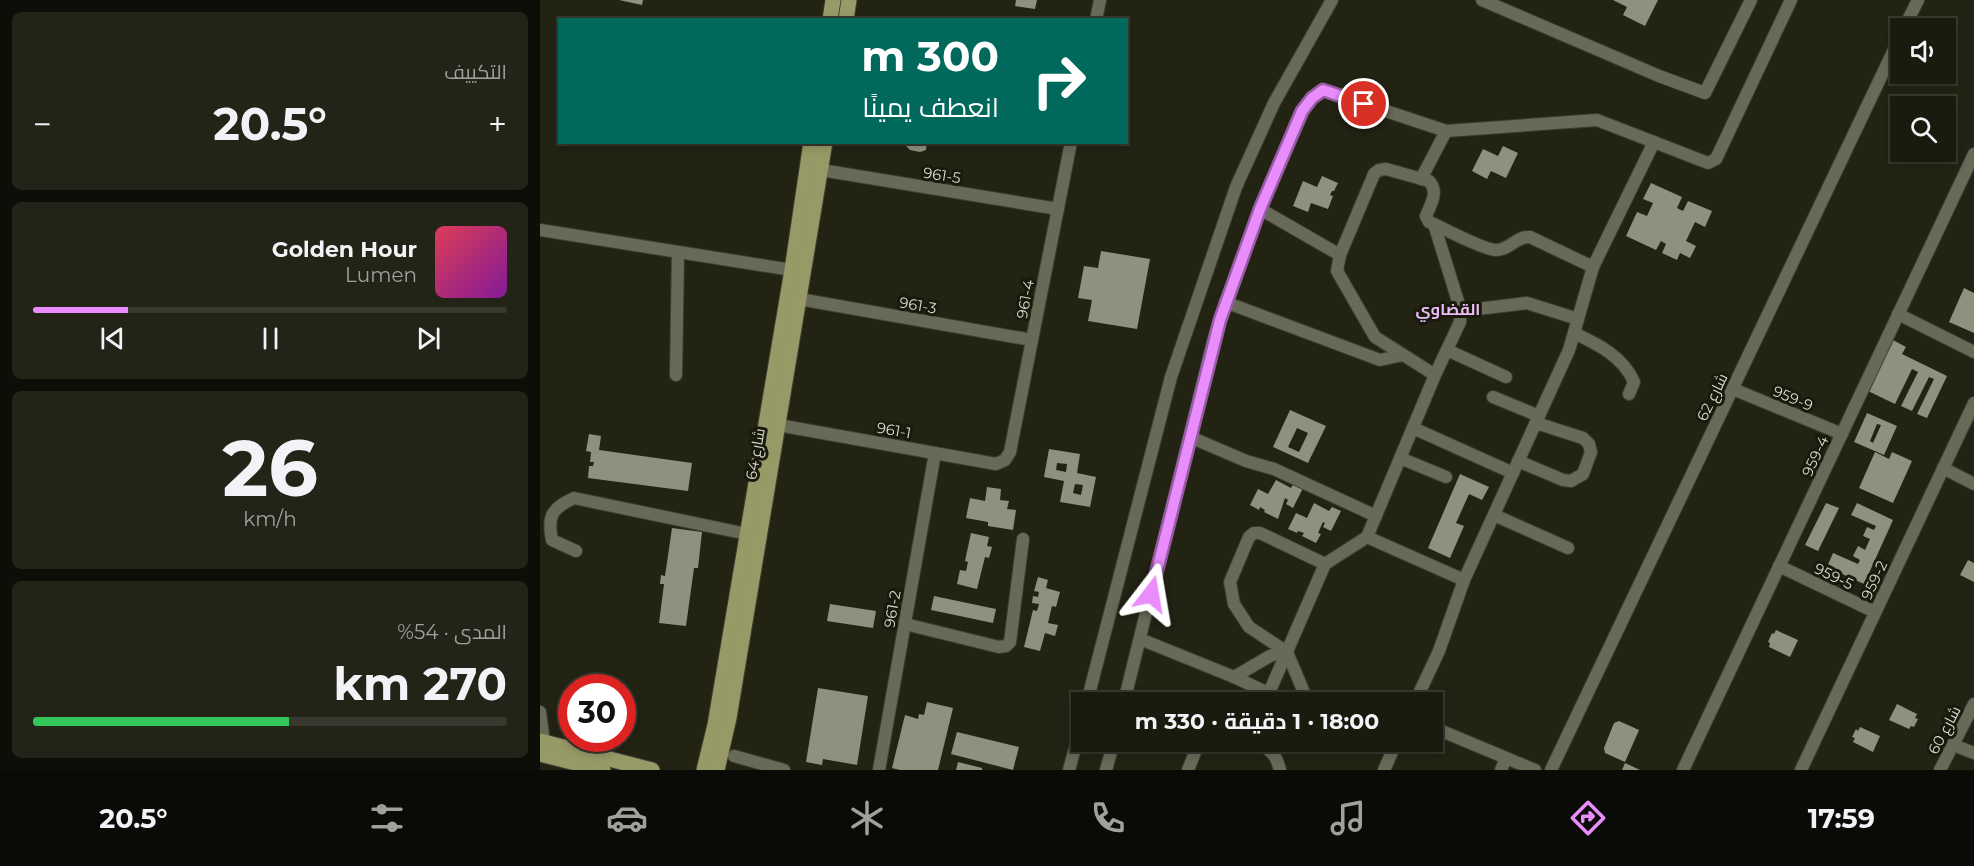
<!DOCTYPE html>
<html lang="ar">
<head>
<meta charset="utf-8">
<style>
	:root { --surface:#1a1a0f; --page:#232318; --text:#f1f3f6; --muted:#9fa19e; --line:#38382f; --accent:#e98dfd }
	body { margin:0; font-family:Montserrat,Cairo,sans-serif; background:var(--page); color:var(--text); direction:rtl; height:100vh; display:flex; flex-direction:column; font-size:22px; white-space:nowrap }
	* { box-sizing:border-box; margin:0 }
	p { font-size:20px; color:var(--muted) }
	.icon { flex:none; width:33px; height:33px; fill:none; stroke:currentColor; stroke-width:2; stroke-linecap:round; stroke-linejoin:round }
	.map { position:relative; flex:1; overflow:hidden; direction:ltr }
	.details { display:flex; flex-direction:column; gap:12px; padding:12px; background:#0e0e08; width:540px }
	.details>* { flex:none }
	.hud { position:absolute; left:18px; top:18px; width:570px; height:126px; border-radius:0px; box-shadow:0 3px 9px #0003,0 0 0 2px var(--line); direction:rtl; background:#00695c; color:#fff; overflow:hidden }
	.controls { position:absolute; left:1350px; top:18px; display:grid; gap:12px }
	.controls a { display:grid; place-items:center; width:66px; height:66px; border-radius:0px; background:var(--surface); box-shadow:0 3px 9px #0003,0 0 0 2px var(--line); font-size:30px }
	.speed { position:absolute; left:18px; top:674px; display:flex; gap:12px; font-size:30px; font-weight:700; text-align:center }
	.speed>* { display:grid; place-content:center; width:78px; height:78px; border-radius:50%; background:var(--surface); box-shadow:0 3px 9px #0003,0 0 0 2px var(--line); line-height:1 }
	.speed .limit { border:9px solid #d22; background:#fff; color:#111 }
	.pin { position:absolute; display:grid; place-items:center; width:51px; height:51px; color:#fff; margin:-26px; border:3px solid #fff; border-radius:50%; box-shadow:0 2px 6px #0007 }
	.me { position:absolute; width:66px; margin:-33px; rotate:14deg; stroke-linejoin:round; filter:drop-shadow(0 0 4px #0008) }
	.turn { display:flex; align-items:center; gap:21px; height:126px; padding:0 30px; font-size:27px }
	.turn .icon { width:78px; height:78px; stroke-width:2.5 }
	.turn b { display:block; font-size:42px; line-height:51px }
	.big { font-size:45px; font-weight:700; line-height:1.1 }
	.details .tile { flex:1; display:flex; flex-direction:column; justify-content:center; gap:9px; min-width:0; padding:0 21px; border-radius:9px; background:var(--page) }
	.details .dial { align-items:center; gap:0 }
	.dial b { font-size:78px; line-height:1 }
	.song { display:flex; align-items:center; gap:18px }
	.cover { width:72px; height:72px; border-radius:9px; background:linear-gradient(135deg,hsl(350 70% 55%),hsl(290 70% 35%)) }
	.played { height:6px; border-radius:3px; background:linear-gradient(90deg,var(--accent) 20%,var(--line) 20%) }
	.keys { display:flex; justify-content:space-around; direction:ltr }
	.heat { display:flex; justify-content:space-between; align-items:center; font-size:33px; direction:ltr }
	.charge { height:9px; border-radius:4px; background:linear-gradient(90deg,#34c759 54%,var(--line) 0) }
	.trip { position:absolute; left:531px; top:692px; width:372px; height:60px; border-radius:0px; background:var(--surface); box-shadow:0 3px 9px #0003,0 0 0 2px var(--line); font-weight:700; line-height:60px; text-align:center; direction:rtl }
	.tab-bar { display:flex; height:96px; justify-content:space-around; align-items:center; background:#0a0a06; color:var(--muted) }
	.tab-bar .icon { width:42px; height:42px }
	.tab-bar .active { color:var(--accent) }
	.tab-bar b { font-size:27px; color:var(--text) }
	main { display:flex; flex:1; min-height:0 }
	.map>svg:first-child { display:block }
</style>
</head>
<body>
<main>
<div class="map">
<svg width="1434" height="770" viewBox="0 0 1434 770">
	<rect width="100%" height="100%" fill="#232314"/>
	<!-- building -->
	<g fill="#8f907d" fill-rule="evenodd">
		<path d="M79,0h24l-1,5z"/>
		<path d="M476,0h21l-2,9 -20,-3z"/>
		<path d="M1073,0h45l-13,26 -22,-11 4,-8z"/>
		<path d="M367,142h20l-1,8 -6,2 -10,-2 -4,-4z"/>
		<path d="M963,146l15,7 -12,25 -15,-7 -4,8 -15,-8 11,-22 15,7z"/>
		<path d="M782,176l16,7 -4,8h-2l-2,4 3,1 -5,13 -17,-6 -3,9 -15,-6 10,-25 14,6z"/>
		<path d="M1111,183l31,14 -5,11 6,3 5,-10 24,10 -7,16 -10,-5 -9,19 10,5 -6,12 -10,-5 -3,7 -15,-7 4,-9 -5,-3 -5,9 -30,-14 11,-24 10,4 6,-13 -10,-4z"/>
		<path d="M561,251l49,8 -13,70 -49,-8 4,-21 -14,-2 6,-32 14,2z"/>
		<path d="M1424,288l10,5v40l-25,-11z"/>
		<path d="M1353,340l13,7 -4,7 45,22 -20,42 -10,-4 17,-35 -5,-2 -17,34 -11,-5 17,-34 -6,-3 -17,35 -27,-13z"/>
		<path d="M750,410l36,16 -18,37 -35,-16zM757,428l11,5 -9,19 -11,-5z"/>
		<path d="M1327,413l30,13 -13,29 -30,-13zM1337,424l4,1 -8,18 -3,-2z"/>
		<path d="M49,434l12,2 -2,14 93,13 -4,28 -100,-13 1,-12h4l1,-4h-4l1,-10 -5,-1z"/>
		<path d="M509,449l31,5 -3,19 19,4 -6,30 -30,-5 4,-21 -20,-4zM517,463l10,1 -1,8 -10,-2zM535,484l8,1 -2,10 -8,-2z"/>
		<path d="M1335,452l14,7 3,-7 20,9 -19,42 -34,-15z"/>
		<path d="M920,474l29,13 -7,13 -13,-6 -13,29 8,3 -14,32 -22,-10z"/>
		<path d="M736,480l15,8 3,-5 9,5 -10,20 -7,-4 2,-4 -3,-2 -7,21 -14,-7 1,-2 -5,-3 -1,3 -9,-5 8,-16 10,5z"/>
		<path d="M447,487l14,2 -1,11 9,1 -2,8 9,1 -3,20 -25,-4v-4l-22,-4 4,-20 15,3z"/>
		<path d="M774,503l15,8 3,-4 9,4 -10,20 -8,-4 2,-4 -2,-1 -5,11 3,1 -5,9 -14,-7 2,-3 -6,-2 -1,2 -9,-4 8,-16 11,5z"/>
		<path d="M1286,503l13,5 -21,43 -13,-6z"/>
		<path d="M1317,503l36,17 -29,64 -37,-17 6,-14 25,11 2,-4 -7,-4 5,-10 7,4 5,-11 -7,-3 4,-9 7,3 2,-4 -25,-11z"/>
		<path d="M132,528l30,4 -4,36h-4l-8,58 -27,-3 5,-39h-4l1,-9 4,1z"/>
		<path d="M431,533l18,4 -2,9 5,1 -3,11 -4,-1 -8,32 -20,-5 3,-14 6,1 2,-9 -3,-1z"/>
		<path d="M1428,560l6,3v19l-14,-7z"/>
		<path d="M498,577l10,3 -2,8 14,4 -4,15 -4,-1 -4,17 10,2 -3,11 -10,-3 -5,18 -16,-4 9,-37 4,1 2,-7 -7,-1 1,-7 5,1 1,-5 -5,-1z"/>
		<path d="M394,596l62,13 -3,14 -62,-13z"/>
		<path d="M290,604l46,7 -3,17 -46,-7z"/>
		<path d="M1236,630l22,10 -8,17 -21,-10 1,-4 -2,-1 4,-9 2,1z"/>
		<path d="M278,688l50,8 -11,69 -34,-6 -1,6 -16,-3z"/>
		<path d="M387,702l26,6 -15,62h-38l-8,-2 13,-53 13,4 1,-5 5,1z"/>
		<path d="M1357,704l20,10 -2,4 3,1 -4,8 -3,-1 -2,3 -20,-9z"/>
		<path d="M1079,721l20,9 -14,32 -20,-9 -1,-5 10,-25z"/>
		<path d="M1320,727l20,9 -7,16 -20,-10 2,-4 -3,-1 4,-8 2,2z"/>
		<path d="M417,732l62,15 -6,23 -62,-16z"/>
		<path d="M418,762l24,6v2h-26z"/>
		<path d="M1085,763l15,7h-18z"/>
	</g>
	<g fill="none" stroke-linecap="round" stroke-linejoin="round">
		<defs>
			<g id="minor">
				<path d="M942,0l177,76 46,17 46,-93"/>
				<path d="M556,20l4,-20"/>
				<path d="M1364,28l14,-28"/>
				<path d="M281,170l237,39"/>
				<path d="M881,179l25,-48"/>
				<path d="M720,209l80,46 -3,16 38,66 60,38"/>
				<path d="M0,230l252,40"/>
				<path d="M800,255l34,-81 5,-4 7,-1 43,12c10,10 2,23 -3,35l3,6 5,2c12,6 51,26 62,26 14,0 20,-14 34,-13l63,30"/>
				<path d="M259,299l233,41"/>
				<path d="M685,302l155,58 23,-5"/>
				<path d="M921,311l66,-8 51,16"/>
				<path d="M1358,314l76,38"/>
				<path d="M1034,333c23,11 49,23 60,49l-5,12"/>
				<path d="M907,350l59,27"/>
				<path d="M136,375l2,-122"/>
				<path d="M1193,389l109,45"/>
				<path d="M953,397l46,19"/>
				<path d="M238,425l218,39 9,-4 5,-8 61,-310"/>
				<path d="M873,428l100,45"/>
				<path d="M650,437l56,24 28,8 102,47"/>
				<path d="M860,458l46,19"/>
				<path d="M978,461l45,19 8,1 12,-7 8,-22 -2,-8 -6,-6 -47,-15"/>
				<path d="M1403,468l31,16"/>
				<path d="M954,515l74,33"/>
				<path d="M827,537l97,43"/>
				<path d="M36,551l-24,-11c-5,-24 0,-32 22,-42l173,36"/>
				<path d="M1239,566l96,46"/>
				<path d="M365,624l94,23 7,-1 4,-4 13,-103"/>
				<path d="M600,639l94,38 34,16"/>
				<path d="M694,677l36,-21 15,-5"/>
				<path d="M547,702l84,-325 65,-190 38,-84 58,-103"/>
				<path d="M584,702l90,-364 46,-129 43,-98 9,-13 11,-8 123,41 151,-11 111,43 8,-4 75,-159"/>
				<path d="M725,702l60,-138 42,-27 68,-162 25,-53 1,-11 -27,-87"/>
				<path d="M768,702l-21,-50 -38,-25 -15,-23 -4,-22 19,-45 5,-4h6l65,31"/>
				<path d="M875,702l24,-51 25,-71 105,-230 24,-83 61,-125"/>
				<path d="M0,712l4,30"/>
				<path d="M892,727l103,43"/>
				<path d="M635,741c27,9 76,-12 97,12 5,4 6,11 8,17"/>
				<path d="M1413,745l21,8"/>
				<path d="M194,756l50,14"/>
				<path d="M339,770l56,-317"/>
				<path d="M529,770l13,-47"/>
				<path d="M566,770l8,-29"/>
				<path d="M648,770l11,-28"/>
				<path d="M844,770l13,-29"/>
				<path d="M961,770l5,-12"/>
				<path d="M1011,770l349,-733"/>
				<path d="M1143,770l291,-616"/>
				<path d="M1261,770l173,-367"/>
				<path d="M1400,770l34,-66"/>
			</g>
			<g id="major">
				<path d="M290,20l3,-20"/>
				<path d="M306,20l3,-20"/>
				<path d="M0,741l112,29"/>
				<path d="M0,754l63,16"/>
				<path d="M164,770l11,-45 77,-455 19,-128"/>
				<path d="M177,770l12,-52 96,-576"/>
			</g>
		</defs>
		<!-- minor casing -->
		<use href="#minor" stroke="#3d3e33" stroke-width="14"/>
		<!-- major casing -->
		<use href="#major" stroke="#3d3e33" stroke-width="17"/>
		<!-- minor -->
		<use href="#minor" stroke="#686a58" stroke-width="12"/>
		<!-- major -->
		<use href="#major" stroke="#979967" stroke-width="15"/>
	</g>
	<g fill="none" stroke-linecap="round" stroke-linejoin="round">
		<defs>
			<path id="route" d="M611,594l69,-274 40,-111 42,-98 10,-13 11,-8 41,14"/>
		</defs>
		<!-- route casing -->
		<use href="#route" stroke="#975ca4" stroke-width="15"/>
		<!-- route -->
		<use href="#route" stroke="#e98dfd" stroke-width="10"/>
	</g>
	<g text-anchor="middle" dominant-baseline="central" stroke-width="6" stroke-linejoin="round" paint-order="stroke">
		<!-- street labels -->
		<g font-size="15" fill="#d9dad0" stroke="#191a0b">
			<text transform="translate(402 175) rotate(9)">961-5</text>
			<text transform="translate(485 299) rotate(-79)">961-4</text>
			<text transform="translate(378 305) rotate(10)">961-3</text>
			<text transform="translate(1172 397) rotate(-64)">شارع 62</text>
			<text transform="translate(1253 398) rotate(23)">959-9</text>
			<text transform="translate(354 430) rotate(10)">961-1</text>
			<text transform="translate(215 454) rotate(-80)">شارع 64</text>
			<text transform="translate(1275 456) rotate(-65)">959-4</text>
			<text transform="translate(1294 576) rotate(26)">959-5</text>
			<text transform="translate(1334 580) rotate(-65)">959-2</text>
			<text transform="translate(352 609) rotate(-80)">961-2</text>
			<text transform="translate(1404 730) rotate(-62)">شارع 60</text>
		</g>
		<!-- neighbourhood labels -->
		<g font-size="16" font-weight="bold" fill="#eebbf9" stroke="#191a0b">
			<text x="908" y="309">القضاوي</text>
		</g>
	</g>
</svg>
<div class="controls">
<a><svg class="icon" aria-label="sound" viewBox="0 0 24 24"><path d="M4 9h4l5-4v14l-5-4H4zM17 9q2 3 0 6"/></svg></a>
<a><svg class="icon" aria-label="search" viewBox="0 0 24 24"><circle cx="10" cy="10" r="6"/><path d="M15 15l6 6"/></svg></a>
</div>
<div class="speed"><div class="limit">30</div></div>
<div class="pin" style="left:824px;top:104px;background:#d93025"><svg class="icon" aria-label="arrive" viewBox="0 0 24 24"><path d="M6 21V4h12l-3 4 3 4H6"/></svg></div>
<svg class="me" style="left:611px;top:594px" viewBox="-20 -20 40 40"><path d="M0-17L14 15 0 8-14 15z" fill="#e98dfd" stroke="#fff" stroke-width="4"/></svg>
<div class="trip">18:00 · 1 دقيقة · 330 m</div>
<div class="hud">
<div class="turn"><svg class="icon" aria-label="right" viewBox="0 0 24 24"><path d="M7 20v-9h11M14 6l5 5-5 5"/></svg><div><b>300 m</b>انعطف يمينًا</div></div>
</div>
</div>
<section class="details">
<div class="tile"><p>التكييف</p>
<div class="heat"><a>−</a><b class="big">20.5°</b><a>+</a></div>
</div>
<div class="tile">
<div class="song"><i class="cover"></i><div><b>Golden Hour</b><p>Lumen</p></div></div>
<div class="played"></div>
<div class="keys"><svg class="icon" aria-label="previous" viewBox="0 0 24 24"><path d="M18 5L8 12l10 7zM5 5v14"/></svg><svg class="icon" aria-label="pause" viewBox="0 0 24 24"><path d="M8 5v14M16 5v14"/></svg><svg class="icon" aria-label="next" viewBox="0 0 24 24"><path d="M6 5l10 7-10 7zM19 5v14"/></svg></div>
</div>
<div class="tile dial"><b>26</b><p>km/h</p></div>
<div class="tile"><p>المدى · 54%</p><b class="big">270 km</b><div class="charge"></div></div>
</section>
</main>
<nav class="tab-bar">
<b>17:59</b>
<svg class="icon active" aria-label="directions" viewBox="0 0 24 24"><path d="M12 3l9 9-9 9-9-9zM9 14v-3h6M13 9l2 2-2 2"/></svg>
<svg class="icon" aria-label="music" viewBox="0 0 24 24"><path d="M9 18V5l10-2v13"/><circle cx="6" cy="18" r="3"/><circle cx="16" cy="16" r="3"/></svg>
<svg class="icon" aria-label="phone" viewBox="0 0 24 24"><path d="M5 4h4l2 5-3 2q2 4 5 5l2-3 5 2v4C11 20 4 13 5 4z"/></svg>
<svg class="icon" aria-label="climate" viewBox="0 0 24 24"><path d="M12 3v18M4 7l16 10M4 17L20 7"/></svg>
<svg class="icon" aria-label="car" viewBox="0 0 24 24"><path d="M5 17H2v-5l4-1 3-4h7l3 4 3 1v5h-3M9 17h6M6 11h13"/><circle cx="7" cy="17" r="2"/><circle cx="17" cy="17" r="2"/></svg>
<svg class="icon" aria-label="filters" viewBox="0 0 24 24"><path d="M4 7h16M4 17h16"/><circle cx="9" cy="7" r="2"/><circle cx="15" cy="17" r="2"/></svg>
<b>20.5°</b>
</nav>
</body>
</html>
